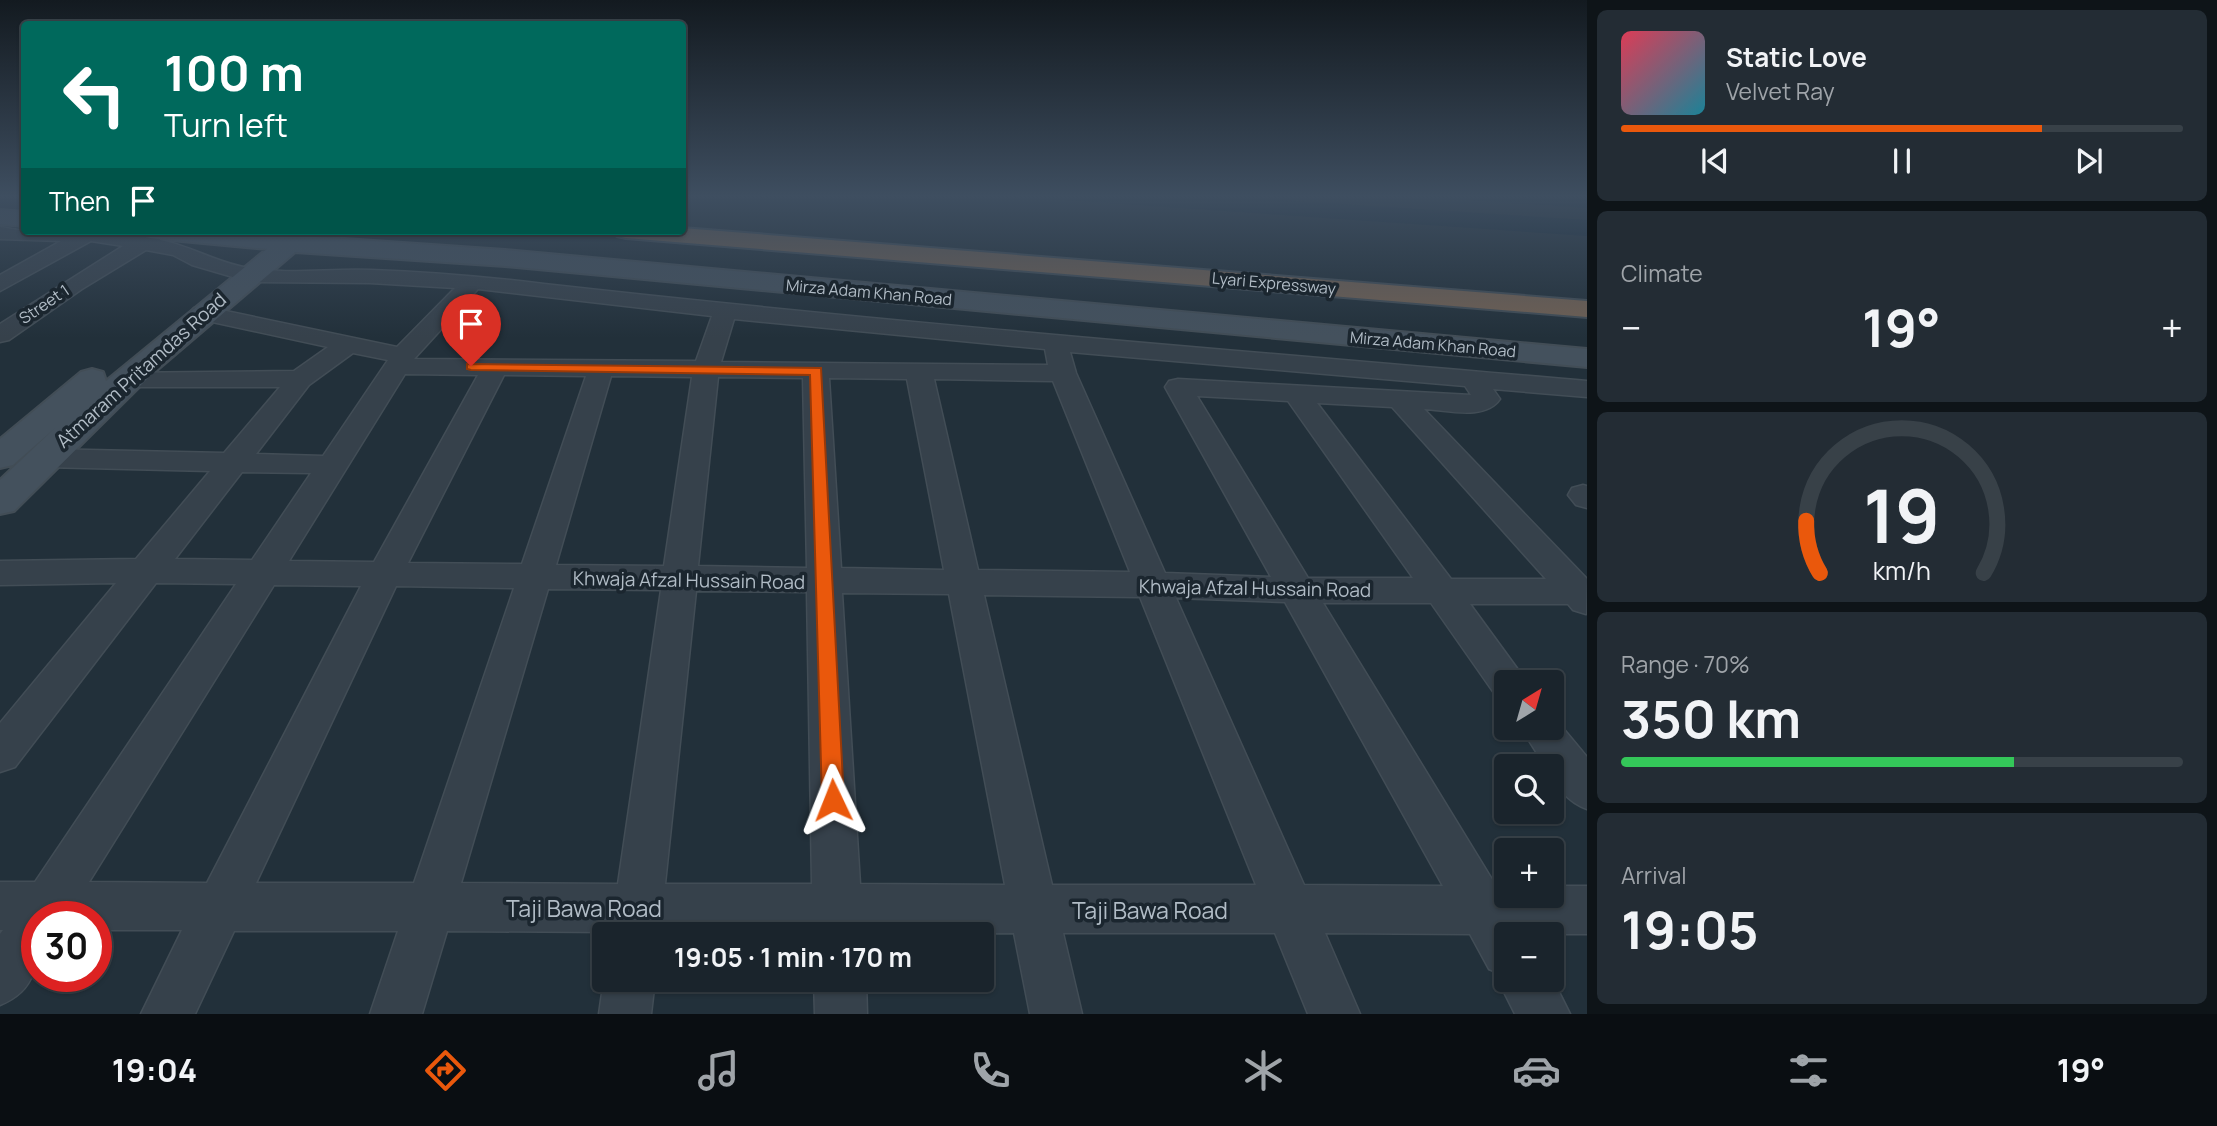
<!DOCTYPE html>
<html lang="en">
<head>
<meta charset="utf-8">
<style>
	:root { --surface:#1a242c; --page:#232c34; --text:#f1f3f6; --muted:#9fa4a9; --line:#384148; --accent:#ea580c }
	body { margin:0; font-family:Manrope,sans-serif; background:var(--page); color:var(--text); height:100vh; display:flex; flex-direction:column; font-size:26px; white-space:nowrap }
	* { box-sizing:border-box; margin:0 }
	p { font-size:23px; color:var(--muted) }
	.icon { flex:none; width:38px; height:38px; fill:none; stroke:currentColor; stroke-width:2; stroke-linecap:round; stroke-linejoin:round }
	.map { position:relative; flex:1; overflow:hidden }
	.sheet { display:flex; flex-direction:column; gap:10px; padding:10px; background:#0e1418; width:630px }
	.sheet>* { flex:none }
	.top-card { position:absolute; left:21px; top:21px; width:665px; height:214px; border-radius:7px; box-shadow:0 2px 5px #0004,0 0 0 2px var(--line); background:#00695c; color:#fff; overflow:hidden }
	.needle { width:46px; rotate:37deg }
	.tools { position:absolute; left:1494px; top:670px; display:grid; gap:14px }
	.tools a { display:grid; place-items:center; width:70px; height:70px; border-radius:7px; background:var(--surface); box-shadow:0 2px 5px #0004,0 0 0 2px var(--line); font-size:35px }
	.speed { position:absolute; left:21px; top:901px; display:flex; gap:14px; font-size:35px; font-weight:700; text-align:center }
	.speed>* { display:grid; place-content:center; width:91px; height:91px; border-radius:50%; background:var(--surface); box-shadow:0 2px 5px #0004,0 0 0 2px var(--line); line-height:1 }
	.speed .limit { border:10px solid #d22; background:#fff; color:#111 }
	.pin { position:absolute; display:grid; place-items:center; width:60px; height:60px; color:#fff; margin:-72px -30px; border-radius:50% 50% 50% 0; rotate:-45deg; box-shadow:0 0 7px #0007 }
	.pin .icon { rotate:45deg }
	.me { position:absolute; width:77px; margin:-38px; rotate:358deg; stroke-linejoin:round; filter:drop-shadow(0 0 5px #0008) }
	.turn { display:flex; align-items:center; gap:24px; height:147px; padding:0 28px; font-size:32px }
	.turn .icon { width:91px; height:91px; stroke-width:2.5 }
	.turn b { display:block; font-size:49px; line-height:60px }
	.then { display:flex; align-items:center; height:66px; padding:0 28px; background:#0003; gap:14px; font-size:26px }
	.big { font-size:52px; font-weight:700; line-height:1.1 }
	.sheet .tile { flex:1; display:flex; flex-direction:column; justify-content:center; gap:10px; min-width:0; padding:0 24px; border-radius:10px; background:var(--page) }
	.sheet .dial { align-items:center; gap:0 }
	.dial svg { height:182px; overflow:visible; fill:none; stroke:var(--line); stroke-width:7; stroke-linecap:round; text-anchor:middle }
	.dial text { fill:var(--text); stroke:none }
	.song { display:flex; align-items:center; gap:21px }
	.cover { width:84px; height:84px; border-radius:10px; background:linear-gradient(135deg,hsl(350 70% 55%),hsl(190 70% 35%)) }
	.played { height:7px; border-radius:4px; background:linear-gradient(90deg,var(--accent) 75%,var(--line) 75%) }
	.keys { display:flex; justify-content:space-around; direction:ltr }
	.heat { display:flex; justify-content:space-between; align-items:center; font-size:38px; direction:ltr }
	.charge { height:10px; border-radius:5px; background:linear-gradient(90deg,#34c759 70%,var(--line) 0) }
	.trip { position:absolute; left:592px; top:922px; width:402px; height:70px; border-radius:7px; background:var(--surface); box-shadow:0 2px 5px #0004,0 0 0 2px var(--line); font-weight:700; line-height:70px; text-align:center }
	.dock { display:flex; height:112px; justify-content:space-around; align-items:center; background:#0a0e12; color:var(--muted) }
	.dock .icon { width:49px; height:49px }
	.dock .active { color:var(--accent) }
	.dock b { font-size:32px; color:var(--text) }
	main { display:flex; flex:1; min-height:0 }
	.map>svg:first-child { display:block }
</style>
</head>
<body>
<main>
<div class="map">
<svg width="1587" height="1014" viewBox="0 0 1587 1014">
	<rect width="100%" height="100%" fill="#22303a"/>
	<!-- water -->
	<g fill="#162938">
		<path d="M1005,196h215l367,24v16z"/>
		<path d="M1409,196h178v12z"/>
	</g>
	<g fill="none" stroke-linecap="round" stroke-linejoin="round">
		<defs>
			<g id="street">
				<path d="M0,227l24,4h78l38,5 11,-4 7,2 2,6c31,6 57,23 89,28 39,7 83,0 122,2 58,2 116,7 173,14 347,39 696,67 1043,97v16l-94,-8 7,10c-15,22 -53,11 -76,10l163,170 -1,35 -13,-4 -5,-6h-98l57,78h-20v15l-13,-4 -63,-90h-108l173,283h11v10h45v-10h35v48h-80v46l45,-2 18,36h-55l-17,-34 3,-6 -12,-5 -19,-35 -145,-1 35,81h-52l-33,-81h-212l19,81h-52l-16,-81 -201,1 -153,-2v2h-50l1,-2 -164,-1 -25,83h-52l28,-83h-164l-39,83h-54l41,-84h-86v-13h-59c0,39 5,71 -37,88v-71l3,-4h-3v-48h35l201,-298 -80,-1 -141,184 -15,5v-49l116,-140 -116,2v-24l136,-2 74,-88 -166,-4 -10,-3 -5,-6 5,-6 10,-3 180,4 56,-66h-153l-9,-2 -4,-6 4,-6 176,-2 34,-24 -134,-29 -4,-5 4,-5 8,-2 195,41 58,-59 -85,-5 -120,-1 -58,-17 -19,-10 -27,-5 -64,39 -73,51 -9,2v-18l123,-78 -32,-5 -91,50v-16l61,-34 -61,-2zM478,289l234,27 -16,45 -282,-2zM734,319l311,30 3,16 -327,-3zM1070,352l395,34 6,9 -293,-16 -9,2 -4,6 106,190 -106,-4 -89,-200zM353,353l35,7 -65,96 -67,-2 53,-69zM405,374l73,1 -104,187 -85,-1zM504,375l82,1 -64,188 -114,-1zM611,376l81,1 -28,189 -108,-1zM718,377l85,1 4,190 -109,-2zM829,378l78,1 37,191 -103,-2zM934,379l119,2 77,191 -152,-2zM1197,396l91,5 125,177h-105zM1317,403l75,4 154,172h-95zM242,472l69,1 -59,87 -77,-1zM274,585l87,1 -154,297 -118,-1zM396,586l118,2 -100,295h-158zM548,589l113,1 -43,294 -157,-1zM696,591l111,1 5,292h-147zM842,593l107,1 56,291 -145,-1zM984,595l156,2 116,288h-204zM1176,598l109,4 158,284 -139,-1z"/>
				<path d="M1583,485l4,1v22l-11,-3 -8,-10 4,-7z"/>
				<path d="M1552,715l35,42v52c-17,-6 -35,-23 -35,-43h-7l-24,-38h31z"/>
				<path d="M604,979l51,1 -4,34h-52z"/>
				<path d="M814,980h52l1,34h-52z"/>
			</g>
			<g id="secondary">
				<path d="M0,210l24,2v14l-24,-2z"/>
				<path d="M138,231h91l276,19 1082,99v18l-1082,-101 -210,-14 -144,123 -137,136 -14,3v-34l55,-52 -42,37 -13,3v-29l81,-67 11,-3 11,3 3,9 161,-132 -117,-11 -9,-2z"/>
			</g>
			<path id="highway" d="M682,228l905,73v16l-961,-79 -9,-2 -3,-5h68z"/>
		</defs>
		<!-- street casing -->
		<use href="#street" stroke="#424d56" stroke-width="3"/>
		<!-- secondary casing -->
		<use href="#secondary" stroke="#424d56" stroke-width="4"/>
		<!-- highway casing -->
		<use href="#highway" stroke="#414c55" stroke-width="4"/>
		<!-- street -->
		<use href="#street" fill="#36414b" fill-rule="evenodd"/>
		<!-- secondary -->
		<use href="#secondary" fill="#44515d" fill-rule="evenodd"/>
		<!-- highway -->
		<use href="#highway" fill="#706053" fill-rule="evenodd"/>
	</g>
	<!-- sky -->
	<linearGradient id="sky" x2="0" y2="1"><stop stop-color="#131a20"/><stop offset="0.58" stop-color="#3e4e60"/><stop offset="1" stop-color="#3e4e60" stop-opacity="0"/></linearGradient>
	<rect width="1587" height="338" fill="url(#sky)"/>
	<!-- route -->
	<path fill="#ea580c" stroke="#983908" stroke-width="2" d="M467,364l354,4 23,432 -4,7 -7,3 -8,-3 -3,-7 -12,-425 -339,-5 -4,-1z"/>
	<g text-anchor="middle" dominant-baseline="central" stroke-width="7" stroke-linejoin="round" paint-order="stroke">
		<!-- far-street labels -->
		<g font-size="16" fill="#b1bcc6" stroke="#1b262f">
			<text transform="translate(1274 283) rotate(5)">Lyari Expressway</text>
			<text transform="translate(869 292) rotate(5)">Mirza Adam Khan Road</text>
			<text transform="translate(44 304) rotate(-34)">Street 1</text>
			<text transform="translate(1433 344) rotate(5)">Mirza Adam Khan Road</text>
		</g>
		<!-- street labels -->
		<g font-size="19" fill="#b1bcc6" stroke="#1b262f">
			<text transform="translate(141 370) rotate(-42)">Atmaram Pritamdas Road</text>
			<text transform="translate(689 580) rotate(1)">Khwaja Afzal Hussain Road</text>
			<text transform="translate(1255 588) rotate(1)">Khwaja Afzal Hussain Road</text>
		</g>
		<!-- near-street labels -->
		<g font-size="23" fill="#b1bcc6" stroke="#1b262f">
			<text x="584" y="908">Taji Bawa Road</text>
			<text x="1150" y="910">Taji Bawa Road</text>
		</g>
	</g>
</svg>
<div class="tools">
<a><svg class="needle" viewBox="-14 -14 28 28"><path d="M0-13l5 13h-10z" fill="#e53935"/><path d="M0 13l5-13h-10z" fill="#9fa4a9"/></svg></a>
<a><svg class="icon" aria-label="search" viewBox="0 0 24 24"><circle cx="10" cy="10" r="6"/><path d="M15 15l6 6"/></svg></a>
<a>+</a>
<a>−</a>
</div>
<div class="speed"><div class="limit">30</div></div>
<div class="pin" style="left:471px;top:366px;background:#d93025"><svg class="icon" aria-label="arrive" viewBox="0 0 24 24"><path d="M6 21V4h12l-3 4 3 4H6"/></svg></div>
<svg class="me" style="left:833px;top:800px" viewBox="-20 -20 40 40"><path d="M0-17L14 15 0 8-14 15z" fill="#ea580c" stroke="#fff" stroke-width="4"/></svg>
<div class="trip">19:05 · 1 min · 170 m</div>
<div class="top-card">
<div class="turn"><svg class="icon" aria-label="left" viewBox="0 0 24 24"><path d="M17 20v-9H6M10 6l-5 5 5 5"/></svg><div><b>100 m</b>Turn left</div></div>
<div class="then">Then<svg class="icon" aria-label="arrive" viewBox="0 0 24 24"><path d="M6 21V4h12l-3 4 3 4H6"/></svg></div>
</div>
</div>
<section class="sheet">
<div class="tile">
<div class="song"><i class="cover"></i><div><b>Static Love</b><p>Velvet Ray</p></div></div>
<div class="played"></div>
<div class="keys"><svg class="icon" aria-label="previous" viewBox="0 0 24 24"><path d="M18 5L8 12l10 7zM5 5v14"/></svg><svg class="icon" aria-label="pause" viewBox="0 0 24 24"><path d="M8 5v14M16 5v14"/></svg><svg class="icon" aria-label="next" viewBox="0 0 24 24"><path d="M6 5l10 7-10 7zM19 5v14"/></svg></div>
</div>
<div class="tile"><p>Climate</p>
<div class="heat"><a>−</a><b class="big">19°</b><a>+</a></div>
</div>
<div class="tile dial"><svg viewBox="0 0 100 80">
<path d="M14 69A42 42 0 1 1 86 69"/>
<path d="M14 69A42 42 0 0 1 8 46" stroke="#ea580c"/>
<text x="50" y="56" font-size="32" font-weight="700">19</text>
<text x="50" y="72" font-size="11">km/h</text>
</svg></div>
<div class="tile"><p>Range · 70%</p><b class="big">350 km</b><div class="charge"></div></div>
<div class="tile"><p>Arrival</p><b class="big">19:05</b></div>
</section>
</main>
<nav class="dock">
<b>19:04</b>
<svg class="icon active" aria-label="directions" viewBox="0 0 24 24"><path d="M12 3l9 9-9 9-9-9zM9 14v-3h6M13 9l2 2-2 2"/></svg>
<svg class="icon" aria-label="music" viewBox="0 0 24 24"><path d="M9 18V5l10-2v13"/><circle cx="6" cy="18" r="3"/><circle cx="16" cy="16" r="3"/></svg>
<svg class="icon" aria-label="phone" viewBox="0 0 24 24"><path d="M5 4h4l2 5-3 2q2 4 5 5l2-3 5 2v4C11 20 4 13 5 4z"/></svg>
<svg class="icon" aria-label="climate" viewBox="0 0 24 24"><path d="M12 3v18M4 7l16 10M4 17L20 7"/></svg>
<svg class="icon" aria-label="car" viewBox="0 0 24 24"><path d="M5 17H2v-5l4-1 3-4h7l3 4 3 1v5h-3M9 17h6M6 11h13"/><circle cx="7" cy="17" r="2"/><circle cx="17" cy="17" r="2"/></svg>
<svg class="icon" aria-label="filters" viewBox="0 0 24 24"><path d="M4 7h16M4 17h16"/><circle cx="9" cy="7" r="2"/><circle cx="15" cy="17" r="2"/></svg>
<b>19°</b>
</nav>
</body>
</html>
